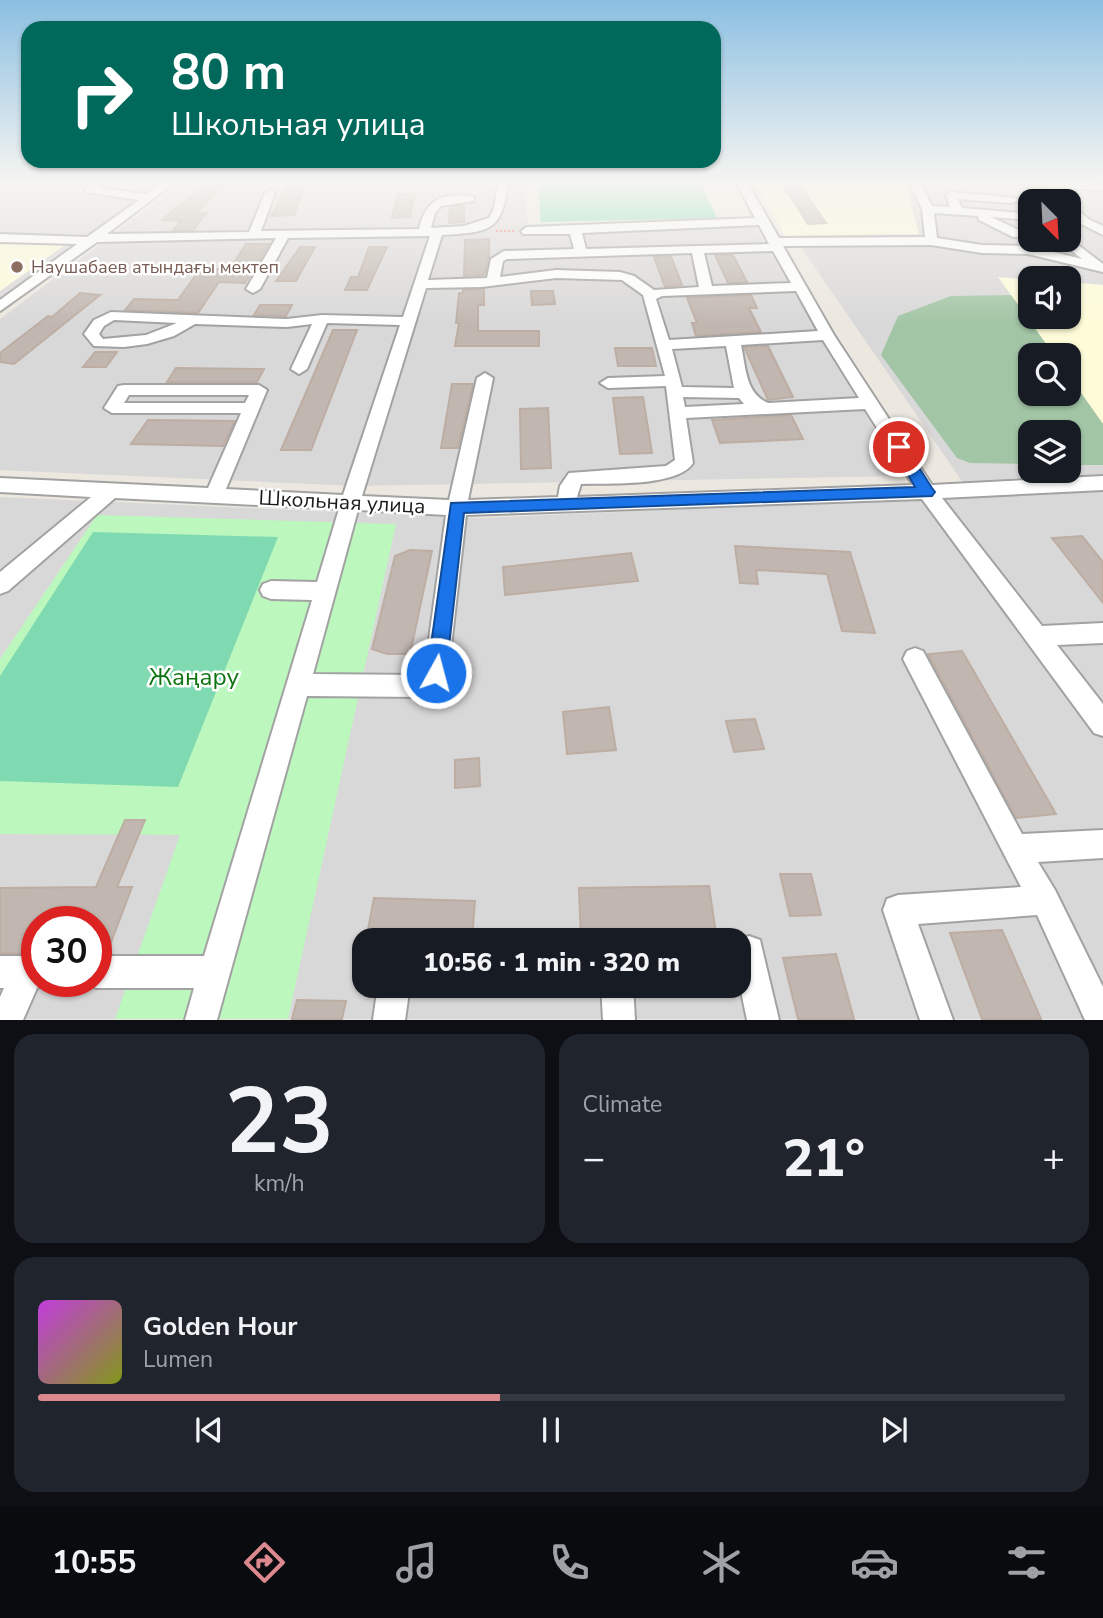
<!DOCTYPE html>
<html lang="en">
<head>
<meta charset="utf-8">
<style>
	:root { --surface:#171b24; --page:#20242c; --text:#f1f3f6; --muted:#9ea1a6; --line:#363941; --accent:#db888e }
	body { margin:0; font-family:"Nunito Sans",sans-serif; background:var(--page); color:var(--text); height:100vh; display:flex; flex-direction:column; font-size:26px; white-space:nowrap }
	* { box-sizing:border-box; margin:0 }
	p { font-size:23px; color:var(--muted) }
	.icon { flex:none; width:38px; height:38px; fill:none; stroke:currentColor; stroke-width:2; stroke-linecap:round; stroke-linejoin:round }
	.map { position:relative; height:1020px; overflow:hidden }
	.sheet { display:flex; flex-direction:column; gap:14px; padding:14px; background:#0d0f14; flex:1 }
	.sheet>* { flex:none }
	.top-card { position:absolute; left:21px; top:21px; width:700px; height:147px; border-radius:21px; box-shadow:0 2px 5px #0004; background:#00695c; color:#fff; overflow:hidden }
	.needle { width:46px; rotate:156deg }
	.buttons { position:absolute; left:1018px; top:189px; display:grid; gap:14px }
	.buttons a { display:grid; place-items:center; width:63px; height:63px; border-radius:14px; background:var(--surface); box-shadow:0 2px 5px #0004; font-size:35px }
	.speed { position:absolute; left:21px; top:906px; display:flex; gap:14px; font-size:35px; font-weight:700; text-align:center }
	.speed>* { display:grid; place-content:center; width:91px; height:91px; border-radius:50%; background:var(--surface); box-shadow:0 2px 5px #0004; line-height:1 }
	.speed .limit { border:10px solid #d22; background:#fff; color:#111 }
	.pin { position:absolute; display:grid; place-items:center; width:60px; height:60px; color:#fff; margin:-30px; border:4px solid #fff; border-radius:50%; box-shadow:0 2px 7px #0007 }
	.me { position:absolute; width:77px; margin:-38px; rotate:7deg; stroke-linejoin:round; filter:drop-shadow(0 0 5px #0008) }
	.turn { display:flex; align-items:center; gap:24px; height:147px; padding:0 35px; font-size:32px }
	.turn .icon { width:91px; height:91px; stroke-width:2.5 }
	.turn b { display:block; font-size:49px; line-height:60px }
	.big { font-size:52px; font-weight:800; line-height:1.1 }
	.sheet .widget { flex:1; display:flex; flex-direction:column; justify-content:center; gap:10px; min-width:0; padding:0 24px; border-radius:21px; background:var(--page) }
	.sheet .dial { align-items:center; gap:0 }
	.dial b { font-size:91px; line-height:1 }
	.song { display:flex; align-items:center; gap:21px }
	.cover { width:84px; height:84px; border-radius:10px; background:linear-gradient(135deg,hsl(290 70% 55%),hsl(70 70% 35%)) }
	.played { height:7px; border-radius:4px; background:linear-gradient(90deg,var(--accent) 45%,var(--line) 45%) }
	.keys { display:flex; justify-content:space-around; direction:ltr }
	.heat { display:flex; justify-content:space-between; align-items:center; font-size:38px; direction:ltr }
	.sheet .tiles { flex:1; display:grid; gap:14px; grid-template-columns:1fr 1fr }
	.widget:last-child { grid-column:span 2 }
	.trip { position:absolute; left:352px; top:928px; width:399px; height:70px; border-radius:21px; background:var(--surface); box-shadow:0 2px 5px #0004; font-weight:800; line-height:70px; text-align:center }
	.dock { display:flex; height:112px; justify-content:space-around; align-items:center; background:#090b0e; color:var(--muted) }
	.dock .icon { width:49px; height:49px }
	.dock .current { color:var(--accent) }
	.dock b { font-size:32px; color:var(--text) }
	.map>svg:first-child { display:block }
</style>
</head>
<body>
<div class="map">
<svg width="1103" height="1020" viewBox="0 0 1103 1020">
	<rect width="100%" height="100%" fill="#ece8e0"/>
	<!-- residential -->
	<g fill="#d9d8d8" fill-rule="evenodd">
		<path d="M0,182h161l-161,116z"/>
		<path d="M183,182h342l3,46 190,-4 37,2 147,250 -547,10 -355,-16v-151z"/>
		<path d="M756,182h347v837h-1103v-522l478,21 495,-21zM1031,201h38v39h-38zM1031,278h38v39h-38zM1031,355h38v39h-38zM1031,432h38v39h-38zM37,922h59v60h-59zM364,940h374v45h-374z"/>
	</g>
	<!-- education -->
	<g fill="#fefcd8">
		<path d="M905,182l14,52 -134,2 -30,-53z"/>
		<path d="M0,241l68,2 -68,48z"/>
		<path d="M998,277l33,3v37h38v-35l34,3v139l-34,-48v-21h-15z"/>
	</g>
	<!-- cemetery -->
	<path fill="#a2c5a5" d="M1011,295l43,60h-23v39h38v-18l34,48v41h-34v-33h-38v32l-61,-1 -13,-5 -76,-103 17,-39 53,-20z"/>
	<!-- park -->
	<path fill="#bcf7be" d="M97,515l299,9 -108,495h-173l65,-184 -180,-1v-175z"/>
	<!-- pitch -->
	<g fill="#7fdab2">
		<path d="M699,182l18,36 -176,4 -3,-40z"/>
		<path d="M93,532l185,5 -100,250 -178,-6v-105z"/>
	</g>
	<!-- building -->
	<g fill="#c1b7b0" stroke="#bdada3" stroke-width="2">
		<path d="M290,182h16l-12,33 -23,1z"/>
		<path d="M781,182h17l28,41 -18,1z"/>
		<path d="M1019,182h20l12,19h-21z"/>
		<path d="M206,184l18,1 -28,28h10l-13,17h-20l8,-9 -19,-1z"/>
		<path d="M398,194h17l-5,23 -18,1z"/>
		<path d="M464,205v17l-15,1 1,-16z"/>
		<path d="M489,239v19l-5,17 -20,1 1,-36z"/>
		<path d="M246,244h23l-24,39 -26,-1 -21,31 -73,-3 9,-11 44,1 22,-31h30z"/>
		<path d="M300,247h15l-19,34h-20z"/>
		<path d="M369,247h18l-20,43h-22l6,-13h7z"/>
		<path d="M715,255h18l14,27 -19,1z"/>
		<path d="M671,256l11,29 -17,2 -11,-30z"/>
		<path d="M484,289v16h-6v26h61v15h-84l4,-23h-3l3,-30h4v-3z"/>
		<path d="M531,291h22l2,13 -23,1z"/>
		<path d="M80,293l20,2 -86,69 -14,-2v-9l48,-37 4,1z"/>
		<path d="M751,295l6,13h-8l12,24 -65,4 -4,-13h5l-10,-25z"/>
		<path d="M260,305h32l-6,11 -32,-1z"/>
		<path d="M333,330h24l-46,120h-30z"/>
		<path d="M768,346l25,51 -25,3 -24,-53z"/>
		<path d="M615,348h37l4,18h-38z"/>
		<path d="M95,352h22l-11,15h-23z"/>
		<path d="M176,368l88,1 -7,13h-90z"/>
		<path d="M452,384h21l-15,64h-17z"/>
		<path d="M643,397l9,56 -32,1 -7,-56z"/>
		<path d="M548,408l3,60 -30,1 -1,-60z"/>
		<path d="M791,415l12,24 -83,4 -8,-23z"/>
		<path d="M148,420l87,1 -12,25 -92,-2z"/>
		<path d="M1082,536l21,26v41l-51,-65z"/>
		<path d="M735,546l115,6 25,81 -33,-2 -15,-57 -71,-4 2,14 -18,-1z"/>
		<path d="M410,550l22,1 -22,103h-23l-15,-5 23,-93z"/>
		<path d="M631,553l7,28 -133,14 -2,-28z"/>
		<path d="M962,651l94,163 -40,4 -88,-164z"/>
		<path d="M609,707l7,43 -49,4 -4,-42z"/>
		<path d="M755,719l9,30 -30,3 -8,-31z"/>
		<path d="M479,758l1,28 -25,2v-28z"/>
		<path d="M125,820h20l-28,67h15l-25,66h-11v-31h-59v31h-37v-65l96,-1z"/>
		<path d="M780,874h31l10,41 -31,1z"/>
		<path d="M709,886l8,54h-136l-2,-52z"/>
		<path d="M374,898l101,3 -3,39h-106z"/>
		<path d="M1002,930l39,89h-59l-32,-86z"/>
		<path d="M836,954l18,65h-56l-15,-61z"/>
		<path d="M297,1000l49,1 -4,18h-50z"/>
	</g>
	<g fill="none" stroke-linecap="round" stroke-linejoin="round">
		<defs>
			<g id="minor">
				<path d="M92,182h12l-5,6 47,6 16,-12h13l-68,52 142,-2 16,-39 5,-3 5,3 -14,38 158,-2c7,-31 25,-37 55,-32v4l-33,5 -6,7 -4,15 33,-2 25,-8 5,-10 4,-26h10c-6,50 -18,50 -66,53l-14,45 59,-2 4,-19 13,-8 70,-2 -4,-15h-47l-2,-3 6,-4 228,-9 -19,-36h11l32,56 146,-1 -3,-28 -13,-27h11l12,24 18,1 -4,-12 5,-3 65,6 2,2 -6,3 -54,-4 4,9 69,6v6l-40,-3 30,14v6h-8l-34,-17 -1,-4 -44,-3 3,25 45,7 46,1 54,13 -19,-15 -12,4 -24,-7 4,-3 19,2 19,-2 34,26v8l-75,-18 -46,-1 -51,-8 -148,1 51,89 98,150 171,-9v14l-161,8 100,128 61,-3v20l-46,2 46,59v32l-9,-3 -172,-234 -456,16 -18,158c-5,11 -13,20 -25,24l-116,-1 -90,324h-32l9,-32h-98l-11,-5 11,-1v-26h108l108,-356 -41,-1 -8,-3 -3,-6 3,-6 8,-3 46,1 22,-73 -224,-11 -107,93 -8,3v-22l91,-75 -91,-5v-14l208,10 33,-75h-129l-8,-5 14,-22 6,-1h135l8,5 -41,99 117,6 57,-170 -73,-2 -20,46 -8,5 -8,-5 21,-45 -25,3 -92,-3 -21,12 -27,8 -23,3 -30,-1 -10,-12 10,-14 17,-8 176,7 35,-4 81,2 27,-81 -142,2 -28,51 -7,4 -7,-4 30,-51 -179,4 -97,69v-11l77,-56 -77,-2v-8l87,3 52,-37 -53,-8 -1,-2zM759,225l10,19 -183,5 -4,-16zM773,251l18,32 -79,3 -8,-33zM692,253l7,34 -45,3 -20,-14 -14,-4 -64,-2 -56,7 3,-16 4,-2zM556,278l66,2 21,15 22,81 -57,2 -8,5 8,5 58,-2 9,74 -9,6 -97,7 -9,13 -2,11 -90,3 25,-122 -8,-5 -8,5 -28,122 -87,-4 64,-208 56,-1zM796,291l22,40 -149,9 -13,-41 6,-3zM114,320l63,3 -31,12 -43,4 -4,-5 5,-8zM823,340l36,58 -91,5c-23,-10 -22,-36 -27,-58zM726,346l8,42 -52,-1 -10,-38zM129,395h120l-4,8h-121zM683,397l56,1 5,6 -59,3zM865,409l48,76 -336,12 4,-13c27,-1 97,3 112,-21l-7,-45zM358,510l88,5 -21,153 -7,7 -105,-1z"/>
				<path d="M1052,182l51,2v6l-39,-2 6,15 18,16 15,7v9l-22,-11 -12,-1v-7h4l-4,-3v-12h-8z"/>
				<path d="M915,648l8,3 99,183 81,-4v28l-65,4 17,28 48,97v33h-18l-48,-105 -119,9 35,96h-33l-37,-110 4,-11 11,-4 123,-8 -118,-228 4,-8z"/>
				<path d="M749,936l11,4 19,80h-32l-9,-43v-37z"/>
				<path d="M0,956h37v26h12l-12,6 -14,32h-23v-23l4,-9h-4z"/>
				<path d="M378,985h32l-5,35h-32z"/>
				<path d="M601,985h32l2,35h-32z"/>
			</g>
		</defs>
		<!-- minor casing -->
		<use href="#minor" stroke="#a2a2a2" stroke-width="4"/>
		<!-- path -->
		<path stroke="#f56f68" stroke-width="2" stroke-dasharray="2 2" stroke-linecap="butt" d="M496,231h18"/>
		<!-- minor -->
		<use href="#minor" fill="#fff" fill-rule="evenodd"/>
	</g>
	<!-- sky -->
	<linearGradient id="sky" x2="0" y2="1"><stop stop-color="#8bbfe2"/><stop offset="0.56" stop-color="#f6f5f1"/><stop offset="1" stop-color="#f6f5f1" stop-opacity="0"/></linearGradient>
	<rect width="1103" height="325" fill="url(#sky)"/>
	<!-- route -->
	<path fill="#1a73e8" stroke="#114b97" stroke-width="2" d="M899,442l5,2 28,44 3,4 -3,4 -468,17 -18,160 -3,6 -7,3 -6,-3 -3,-6 24,-170 464,-16 -23,-40z"/>
	<!-- markers -->
	<circle fill="#8d6e63" stroke="#fff" stroke-width="2.5" cx="17" cy="267" r="7"/>
	<g text-anchor="middle" dominant-baseline="central" stroke-width="5" stroke-linejoin="round" paint-order="stroke">
		<!-- far-education labels -->
		<g font-size="18" fill="#785e54" stroke="#fff" text-anchor="start">
			<text x="31" y="267">Наушабаев атындағы мектеп</text>
		</g>
		<!-- street labels -->
		<g font-size="21" fill="#1b1b1b" stroke="#fff">
			<text transform="translate(342 502) rotate(3)">Школьная улица</text>
		</g>
		<!-- near-park labels -->
		<g font-size="24" fill="#0e7410" stroke="#fff">
			<text x="194" y="677">Жаңару</text>
		</g>
	</g>
</svg>
<div class="buttons">
<a><svg class="needle" viewBox="-14 -14 28 28"><path d="M0-13l5 13h-10z" fill="#e53935"/><path d="M0 13l5-13h-10z" fill="#9ea1a6"/></svg></a>
<a><svg class="icon" aria-label="sound" viewBox="0 0 24 24"><path d="M4 9h4l5-4v14l-5-4H4zM17 9q2 3 0 6"/></svg></a>
<a><svg class="icon" aria-label="search" viewBox="0 0 24 24"><circle cx="10" cy="10" r="6"/><path d="M15 15l6 6"/></svg></a>
<a><svg class="icon" aria-label="layers" viewBox="0 0 24 24"><path d="M12 4l9 5-9 5-9-5zM3 14l9 5 9-5"/></svg></a>
</div>
<div class="speed"><div class="limit">30</div></div>
<div class="pin" style="left:899px;top:447px;background:#d93025"><svg class="icon" aria-label="arrive" viewBox="0 0 24 24"><path d="M6 21V4h12l-3 4 3 4H6"/></svg></div>
<svg class="me" style="left:436px;top:673px" viewBox="-20 -20 40 40"><circle r="17" fill="#1a73e8" stroke="#fff" stroke-width="3"/><path d="M0-11L8 9 0 5-8 9z" fill="#fff"/></svg>
<div class="trip">10:56 · 1 min · 320 m</div>
<div class="top-card">
<div class="turn"><svg class="icon" aria-label="right" viewBox="0 0 24 24"><path d="M7 20v-9h11M14 6l5 5-5 5"/></svg><div><b>80 m</b>Школьная улица</div></div>
</div>
</div>
<section class="sheet">
<div class="tiles">
<div class="widget dial"><b>23</b><p>km/h</p></div>
<div class="widget"><p>Climate</p>
<div class="heat"><a>−</a><b class="big">21°</b><a>+</a></div>
</div>
<div class="widget">
<div class="song"><i class="cover"></i><div><b>Golden Hour</b><p>Lumen</p></div></div>
<div class="played"></div>
<div class="keys"><svg class="icon" aria-label="previous" viewBox="0 0 24 24"><path d="M18 5L8 12l10 7zM5 5v14"/></svg><svg class="icon" aria-label="pause" viewBox="0 0 24 24"><path d="M8 5v14M16 5v14"/></svg><svg class="icon" aria-label="next" viewBox="0 0 24 24"><path d="M6 5l10 7-10 7zM19 5v14"/></svg></div>
</div>
</div>
</section>
<nav class="dock">
<b>10:55</b>
<svg class="icon current" aria-label="directions" viewBox="0 0 24 24"><path d="M12 3l9 9-9 9-9-9zM9 14v-3h6M13 9l2 2-2 2"/></svg>
<svg class="icon" aria-label="music" viewBox="0 0 24 24"><path d="M9 18V5l10-2v13"/><circle cx="6" cy="18" r="3"/><circle cx="16" cy="16" r="3"/></svg>
<svg class="icon" aria-label="phone" viewBox="0 0 24 24"><path d="M5 4h4l2 5-3 2q2 4 5 5l2-3 5 2v4C11 20 4 13 5 4z"/></svg>
<svg class="icon" aria-label="climate" viewBox="0 0 24 24"><path d="M12 3v18M4 7l16 10M4 17L20 7"/></svg>
<svg class="icon" aria-label="car" viewBox="0 0 24 24"><path d="M5 17H2v-5l4-1 3-4h7l3 4 3 1v5h-3M9 17h6M6 11h13"/><circle cx="7" cy="17" r="2"/><circle cx="17" cy="17" r="2"/></svg>
<svg class="icon" aria-label="filters" viewBox="0 0 24 24"><path d="M4 7h16M4 17h16"/><circle cx="9" cy="7" r="2"/><circle cx="15" cy="17" r="2"/></svg>
</nav>
</body>
</html>
